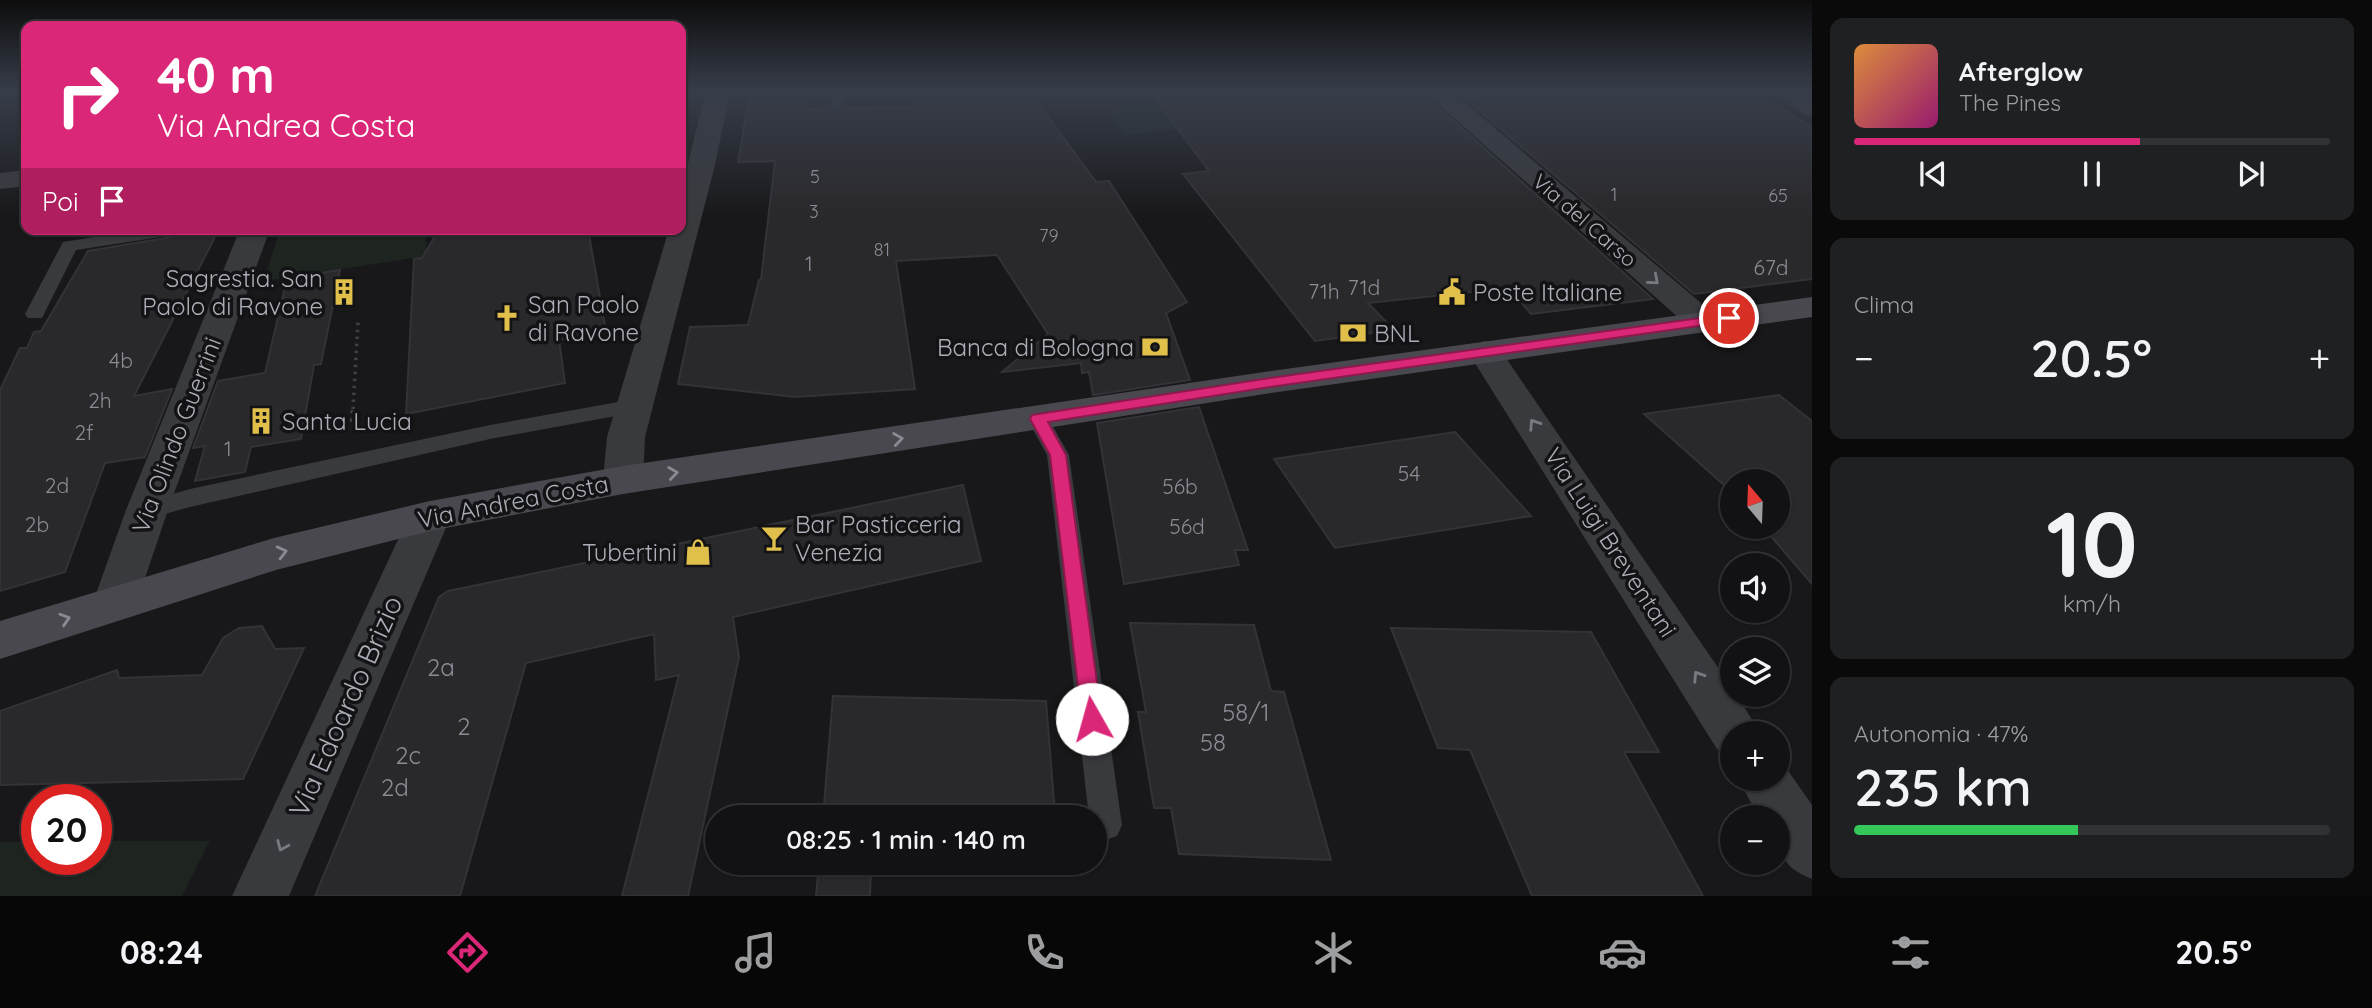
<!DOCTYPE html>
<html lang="it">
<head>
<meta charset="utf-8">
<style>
	:root { --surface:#121214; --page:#1f2022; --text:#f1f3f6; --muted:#9c9ea0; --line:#313234; --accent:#db2777 }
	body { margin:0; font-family:Quicksand,sans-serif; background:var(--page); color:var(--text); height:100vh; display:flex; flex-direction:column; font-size:26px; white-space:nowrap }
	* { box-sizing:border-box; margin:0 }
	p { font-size:23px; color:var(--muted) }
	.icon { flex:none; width:38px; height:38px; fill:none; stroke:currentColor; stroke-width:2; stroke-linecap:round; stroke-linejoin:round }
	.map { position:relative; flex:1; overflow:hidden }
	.panel { display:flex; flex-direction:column; gap:18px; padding:18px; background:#0a0a0b; width:560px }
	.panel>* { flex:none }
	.banner { position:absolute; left:21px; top:21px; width:665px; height:214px; border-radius:14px; box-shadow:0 2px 5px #0004,0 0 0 2px var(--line); background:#db2777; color:#fff; overflow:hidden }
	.needle { width:46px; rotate:341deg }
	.buttons { position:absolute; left:1720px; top:469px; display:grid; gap:14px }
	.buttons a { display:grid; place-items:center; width:70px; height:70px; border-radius:50%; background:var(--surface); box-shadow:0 2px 5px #0004,0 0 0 2px var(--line); font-size:35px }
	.speed { position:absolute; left:21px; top:784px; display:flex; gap:14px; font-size:35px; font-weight:700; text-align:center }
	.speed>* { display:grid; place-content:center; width:91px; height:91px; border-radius:50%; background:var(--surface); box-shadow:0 2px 5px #0004,0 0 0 2px var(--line); line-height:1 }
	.speed .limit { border:10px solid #d22; background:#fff; color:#111 }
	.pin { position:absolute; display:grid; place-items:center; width:60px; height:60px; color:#fff; margin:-30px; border:4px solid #fff; border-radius:50%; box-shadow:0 2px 7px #0007 }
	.me { position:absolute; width:77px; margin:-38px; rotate:353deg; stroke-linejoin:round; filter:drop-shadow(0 0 5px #0008) }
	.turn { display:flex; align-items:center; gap:24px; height:147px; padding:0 21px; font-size:32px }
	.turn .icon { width:91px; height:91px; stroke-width:2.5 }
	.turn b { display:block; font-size:49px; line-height:60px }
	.then { display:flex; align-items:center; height:66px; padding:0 21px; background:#0003; gap:14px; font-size:26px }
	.big { font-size:52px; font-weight:600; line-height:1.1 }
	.panel .card { flex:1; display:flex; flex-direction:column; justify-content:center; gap:10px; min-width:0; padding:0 24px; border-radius:14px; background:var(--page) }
	.panel .dial { align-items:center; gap:0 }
	.dial b { font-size:91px; line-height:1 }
	.song { display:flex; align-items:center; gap:21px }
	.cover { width:84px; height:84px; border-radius:10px; background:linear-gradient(135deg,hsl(30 70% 55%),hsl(320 70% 35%)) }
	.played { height:7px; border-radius:4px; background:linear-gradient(90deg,var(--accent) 60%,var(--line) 60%) }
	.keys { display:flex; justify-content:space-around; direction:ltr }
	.heat { display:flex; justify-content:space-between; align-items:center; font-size:38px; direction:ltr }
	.charge { height:10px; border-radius:5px; background:linear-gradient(90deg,#34c759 47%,var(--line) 0) }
	.trip { position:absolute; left:705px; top:805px; width:402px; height:70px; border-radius:35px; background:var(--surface); box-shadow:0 2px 5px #0004,0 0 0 2px var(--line); font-weight:600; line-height:70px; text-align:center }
	.tabs { display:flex; height:112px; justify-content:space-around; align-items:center; background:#070708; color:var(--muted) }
	.tabs .icon { width:49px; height:49px }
	.tabs .current { color:var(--accent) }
	.tabs b { font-size:32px; color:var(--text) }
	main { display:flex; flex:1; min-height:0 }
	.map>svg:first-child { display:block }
</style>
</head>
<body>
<main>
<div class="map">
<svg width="1812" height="896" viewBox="0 0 1812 896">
	<rect width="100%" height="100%" fill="#18181a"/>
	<!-- green -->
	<g fill="#1e2420">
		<path d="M1162,107l64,17 -101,11 -18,-23z"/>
		<path d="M297,229h129v27l-162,25 15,-49z"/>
		<path d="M96,841h114l-28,55h-182v-54h37v17h59z"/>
	</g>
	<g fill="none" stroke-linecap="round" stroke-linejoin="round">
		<!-- stream -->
		<path fill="#2f353d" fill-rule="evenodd" d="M834,91h11l-8,39 -6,3 -6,-3z"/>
	</g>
	<!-- building -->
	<g fill="#29282b" stroke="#333236" stroke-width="2">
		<path d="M750,91h57l-2,18 108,-2 -3,-16h119l67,91 13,-1 78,121 -21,11 24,67 -97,15 -4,-23 -7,1 -1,-10 -79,9 46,-38 -51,-79 -101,6 19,128 -120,8 -117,-13 12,-57 58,-2 11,-45 2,-1 14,-118 -37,1z"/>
		<path d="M1150,91h230l10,10 39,-2 224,200 -122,15 -22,-26 -141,15 26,27 -79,11 -132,-167 26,-3z"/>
		<path d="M1588,91h163l61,36v152l-118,15 -231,-197z"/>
		<path d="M219,229l-85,167 38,-7 -27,68 -40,6 -40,109 -65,19v-201l20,-42h7l7,-16 7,-1 47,-80z"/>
		<path d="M446,229h142l18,102 -47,9 6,43 -159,31 8,-155 8,-1 13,-22z"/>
		<path d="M340,270l-19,94 -7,1 -13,74 -50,8 -6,25 -50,9 10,-35 -12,2 25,-67 47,-8 22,-95z"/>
		<path d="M1779,395l33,26v163l-49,-57h15v-46h-46v11l-88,-78z"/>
		<path d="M1199,407l49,143h-13l4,15 -115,19 -27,-161z"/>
		<path d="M1455,432l76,84 -196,32 -61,-89z"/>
		<path d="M963,485l18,76 -248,56 6,40 -51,239h-66l57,-221 -23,5 -2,-46 -128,29 -66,233h-145l124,-299 9,-6z"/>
		<path d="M1130,623l124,2 17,66 13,1 47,168 -152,-6 -8,-46h-17l-16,-96h8z"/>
		<path d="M262,626l13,23 29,-1 -61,131 -243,6v-74l117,-41 2,8 83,-3 21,-37 16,-10z"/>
		<path d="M1391,628l200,4 68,120h-35l79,144h-171l-62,-146 -32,-2z"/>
		<path d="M833,696l213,5 9,113 -41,-1v4h-191z"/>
		<path d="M819,863h52l-1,33h-54z"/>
	</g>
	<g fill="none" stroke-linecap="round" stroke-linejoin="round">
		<!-- path-far1 -->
		<path stroke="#404145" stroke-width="3.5" stroke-dasharray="2.5 4.5" stroke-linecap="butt" d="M353,409l5,-87"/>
		<!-- path -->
		<path stroke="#404145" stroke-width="4.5" stroke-dasharray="3.5 5" stroke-linecap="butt" d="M352,422l1,-15"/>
		<!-- service -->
		<g fill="#393a3e" fill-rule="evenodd">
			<path d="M144,229h45l-9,5 -104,16 -34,68h-14l-3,-4 38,-72z"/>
			<path d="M635,399l8,2 3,5 -3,5 -153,28 -300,68 -43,12 -9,-3 -3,-6 3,-6 52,-15 300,-64z"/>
			<path d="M1038,412l8,2 23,41 53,370 -5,11 -11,4 -10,-4v-19h-7l-42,-362 -20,-36 3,-5z"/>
		</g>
		<!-- minor -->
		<g fill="#393a3e" fill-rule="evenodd">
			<path d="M706,91h24l-15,74 -70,272 -2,43 -6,10 -14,4 -14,-4 -6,-10 4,-43 62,-208h12v-38z"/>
			<path d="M1424,91h27l263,223 5,7 -5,7 -12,3 -12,-3z"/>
			<path d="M1770,91h30l12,8v17l-9,-2z"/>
			<path d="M26,170v16l-26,3v-16z"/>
			<path d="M240,229h30l-102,281 -31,92 -6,13 -16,5 -16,-5 -6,-13 33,-92z"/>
			<path d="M1485,341l12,4 235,343v7h5l23,38h-28v21l-15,-5 -249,-397 5,-7z"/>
			<path d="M430,501l15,4 6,11 -162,380h-57l177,-380 6,-11z"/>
			<path d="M1778,760l4,2 30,43v74c-33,-13 -34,-29 -34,-62h-19l-21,-38h40z"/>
		</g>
		<!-- secondary -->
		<path fill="#48484e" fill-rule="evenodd" d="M1812,297v20l-541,76 -648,101 -193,37 -154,39 -276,89v-38l274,-83 156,-37 193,-35 648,-95z"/>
	</g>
	<!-- one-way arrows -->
	<defs><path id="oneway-chevron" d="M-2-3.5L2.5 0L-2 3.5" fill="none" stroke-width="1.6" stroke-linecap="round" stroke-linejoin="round" transform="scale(1.75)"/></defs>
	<g stroke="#787a81">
		<use href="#oneway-chevron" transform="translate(1654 280) rotate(41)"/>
		<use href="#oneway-chevron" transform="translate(1534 424) rotate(-123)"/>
		<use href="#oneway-chevron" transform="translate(1698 676) rotate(-123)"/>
		<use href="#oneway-chevron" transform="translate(282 846) rotate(114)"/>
	</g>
	<g stroke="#898a93">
		<use href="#oneway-chevron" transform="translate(898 439) rotate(-8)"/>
		<use href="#oneway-chevron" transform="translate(673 473) rotate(-8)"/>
		<use href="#oneway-chevron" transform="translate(282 552) rotate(-14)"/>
		<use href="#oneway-chevron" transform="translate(65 619) rotate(-18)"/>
	</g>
	<!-- sky -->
	<linearGradient id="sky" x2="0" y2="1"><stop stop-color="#0d0d0e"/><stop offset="0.42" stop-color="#373d49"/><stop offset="1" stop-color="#373d49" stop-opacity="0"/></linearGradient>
	<rect width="1812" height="217" fill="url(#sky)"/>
	<!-- route -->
	<path fill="#db2777" stroke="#8e194d" stroke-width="2" d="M1729,314l5,1v6l-464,66 -222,35 18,33 36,264 -3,7 -7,2 -7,-2 -3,-7 -32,-264 -20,-36 2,-4 238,-37z"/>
	<!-- icons -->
	<defs>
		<symbol id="building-bare" viewBox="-9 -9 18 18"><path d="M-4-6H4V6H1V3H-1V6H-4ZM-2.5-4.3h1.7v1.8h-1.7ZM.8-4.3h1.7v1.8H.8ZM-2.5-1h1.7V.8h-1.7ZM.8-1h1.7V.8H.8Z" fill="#e0bf4a" stroke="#131315" stroke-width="2.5" paint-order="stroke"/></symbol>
		<symbol id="civic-bare" viewBox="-9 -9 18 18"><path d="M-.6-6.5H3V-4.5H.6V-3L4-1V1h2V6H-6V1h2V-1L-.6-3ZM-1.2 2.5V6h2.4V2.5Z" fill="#e0bf4a" stroke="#131315" stroke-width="2.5" paint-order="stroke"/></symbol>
		<symbol id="church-bare" viewBox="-9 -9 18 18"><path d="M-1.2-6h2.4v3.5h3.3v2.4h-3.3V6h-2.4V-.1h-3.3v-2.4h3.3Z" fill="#e0bf4a" stroke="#131315" stroke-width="2.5" paint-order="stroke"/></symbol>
		<symbol id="bank-bare" viewBox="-9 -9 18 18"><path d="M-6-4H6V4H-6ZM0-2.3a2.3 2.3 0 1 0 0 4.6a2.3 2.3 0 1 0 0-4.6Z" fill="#e0bf4a" stroke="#131315" stroke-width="2.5" paint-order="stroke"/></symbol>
		<symbol id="bar-bare" viewBox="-9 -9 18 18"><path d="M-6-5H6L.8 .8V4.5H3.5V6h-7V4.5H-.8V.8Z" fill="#e0bf4a" stroke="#131315" stroke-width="2.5" paint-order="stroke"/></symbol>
		<symbol id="shop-bare" viewBox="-9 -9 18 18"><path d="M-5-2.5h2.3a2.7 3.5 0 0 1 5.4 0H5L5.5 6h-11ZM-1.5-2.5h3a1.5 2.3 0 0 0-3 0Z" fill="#e0bf4a" stroke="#131315" stroke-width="2.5" paint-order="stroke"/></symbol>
	</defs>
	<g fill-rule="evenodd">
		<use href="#building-bare" x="325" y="273" width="38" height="38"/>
		<use href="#civic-bare" x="1433" y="273" width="38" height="38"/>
		<use href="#church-bare" x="488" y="299" width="38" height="38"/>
		<use href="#bank-bare" x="1334" y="314" width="38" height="38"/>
		<use href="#bank-bare" x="1136" y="328" width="38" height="38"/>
		<use href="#building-bare" x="242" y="402" width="38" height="38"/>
		<use href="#bar-bare" x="755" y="519" width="38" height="38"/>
		<use href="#shop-bare" x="679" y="533" width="38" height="38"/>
	</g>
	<g text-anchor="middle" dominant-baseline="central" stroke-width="7" stroke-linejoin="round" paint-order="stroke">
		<!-- far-number labels -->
		<g font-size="18" fill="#8b8c95">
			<text x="815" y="176">5</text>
			<text x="1614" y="194">1</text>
			<text x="1778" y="195">65</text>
			<text x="814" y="211">3</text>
			<text x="1049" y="235">79</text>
			<text x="882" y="249">81</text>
		</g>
		<!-- far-street labels -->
		<g font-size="21" fill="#acaeb8" stroke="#131315">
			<text transform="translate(1585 220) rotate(41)">Via del Carso</text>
		</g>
		<!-- number labels -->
		<g font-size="21" fill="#8b8c95">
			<text x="809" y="263">1</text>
			<text x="1771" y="267">67d</text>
			<text x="1364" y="287">71d</text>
			<text x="1324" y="291">71h</text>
			<text x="121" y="360">4b</text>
			<text x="100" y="400">2h</text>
			<text x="84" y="432">2f</text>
			<text x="228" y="448">1</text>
			<text x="1409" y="473">54</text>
			<text x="57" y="485">2d</text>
			<text x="1180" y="486">56b</text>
			<text x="37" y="524">2b</text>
			<text x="1187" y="526">56d</text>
		</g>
		<!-- poi labels -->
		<g font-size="24" fill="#acaeb8" stroke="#131315" text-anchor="start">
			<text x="323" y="278" text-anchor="end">Sagrestia. San<tspan x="323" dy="28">Paolo di Ravone</tspan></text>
			<text x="1473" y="292">Poste Italiane</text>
			<text x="528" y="304">San Paolo<tspan x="528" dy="28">di Ravone</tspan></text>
			<text x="1374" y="333">BNL</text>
			<text x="1134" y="347" text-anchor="end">Banca di Bologna</text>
			<text x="282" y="421">Santa Lucia</text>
			<text x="795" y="524">Bar Pasticceria<tspan x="795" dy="28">Venezia</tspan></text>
			<text x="677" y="552" text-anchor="end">Tubertini</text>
		</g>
		<!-- street labels -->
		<g font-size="24" fill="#acaeb8" stroke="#131315">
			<text transform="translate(176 435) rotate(-69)">Via Olindo Guerrini</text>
			<text transform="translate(513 501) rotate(-11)">Via Andrea Costa</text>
			<text transform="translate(1611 542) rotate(57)">Via Luigi Breventani</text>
		</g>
		<!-- near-number labels -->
		<g font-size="24" fill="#8b8c95">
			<text x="441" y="667">2a</text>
			<text x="1246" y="712">58/1</text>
			<text x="464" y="726">2</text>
			<text x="1213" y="742">58</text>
			<text x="408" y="755">2c</text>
			<text x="395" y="787">2d</text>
		</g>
		<!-- near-street labels -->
		<g font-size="28" fill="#acaeb8" stroke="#131315">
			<text transform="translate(345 706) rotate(-66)">Via Edoardo Brizio</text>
		</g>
	</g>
</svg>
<div class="buttons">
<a><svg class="needle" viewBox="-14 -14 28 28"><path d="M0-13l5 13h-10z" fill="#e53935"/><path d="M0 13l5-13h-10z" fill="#9c9ea0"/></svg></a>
<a><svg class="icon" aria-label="sound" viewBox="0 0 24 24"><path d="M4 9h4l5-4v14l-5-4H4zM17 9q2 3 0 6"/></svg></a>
<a><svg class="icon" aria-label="layers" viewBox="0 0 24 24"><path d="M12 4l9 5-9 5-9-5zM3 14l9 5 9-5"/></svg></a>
<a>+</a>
<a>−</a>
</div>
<div class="speed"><div class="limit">20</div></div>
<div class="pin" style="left:1729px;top:318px;background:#d93025"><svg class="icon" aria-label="arrive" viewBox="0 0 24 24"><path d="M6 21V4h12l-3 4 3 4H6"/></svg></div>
<svg class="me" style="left:1092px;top:719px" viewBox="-20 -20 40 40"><circle r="19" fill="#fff"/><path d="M0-13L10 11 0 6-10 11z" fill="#db2777"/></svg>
<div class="trip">08:25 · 1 min · 140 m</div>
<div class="banner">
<div class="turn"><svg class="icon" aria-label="right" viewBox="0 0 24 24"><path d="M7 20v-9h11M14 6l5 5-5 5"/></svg><div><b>40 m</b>Via Andrea Costa</div></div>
<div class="then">Poi<svg class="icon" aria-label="arrive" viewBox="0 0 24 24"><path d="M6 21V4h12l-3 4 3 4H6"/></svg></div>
</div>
</div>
<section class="panel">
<div class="card">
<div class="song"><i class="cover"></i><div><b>Afterglow</b><p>The Pines</p></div></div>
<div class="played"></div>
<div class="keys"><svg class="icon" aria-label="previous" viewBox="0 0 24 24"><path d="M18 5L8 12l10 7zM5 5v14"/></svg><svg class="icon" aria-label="pause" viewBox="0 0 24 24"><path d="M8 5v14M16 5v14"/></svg><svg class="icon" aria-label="next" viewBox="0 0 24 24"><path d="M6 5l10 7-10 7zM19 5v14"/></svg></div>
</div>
<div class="card"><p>Clima</p>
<div class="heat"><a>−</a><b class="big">20.5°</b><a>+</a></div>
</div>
<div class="card dial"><b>10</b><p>km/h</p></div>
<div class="card"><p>Autonomia · 47%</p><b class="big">235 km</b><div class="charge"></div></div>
</section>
</main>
<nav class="tabs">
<b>08:24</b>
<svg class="icon current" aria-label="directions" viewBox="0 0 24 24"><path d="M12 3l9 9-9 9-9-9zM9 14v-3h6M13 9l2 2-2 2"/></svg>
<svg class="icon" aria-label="music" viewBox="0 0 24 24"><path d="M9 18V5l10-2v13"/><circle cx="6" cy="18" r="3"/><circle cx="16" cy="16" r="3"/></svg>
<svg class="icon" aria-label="phone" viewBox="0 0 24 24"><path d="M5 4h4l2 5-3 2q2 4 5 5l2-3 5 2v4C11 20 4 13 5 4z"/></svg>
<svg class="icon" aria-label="climate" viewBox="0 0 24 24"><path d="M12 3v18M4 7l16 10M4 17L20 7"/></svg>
<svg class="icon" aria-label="car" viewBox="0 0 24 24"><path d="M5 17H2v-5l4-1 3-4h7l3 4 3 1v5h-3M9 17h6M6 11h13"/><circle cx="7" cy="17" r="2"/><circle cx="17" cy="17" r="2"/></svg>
<svg class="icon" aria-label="filters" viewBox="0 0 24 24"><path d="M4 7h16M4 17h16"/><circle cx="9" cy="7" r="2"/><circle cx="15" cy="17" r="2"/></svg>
<b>20.5°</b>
</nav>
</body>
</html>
